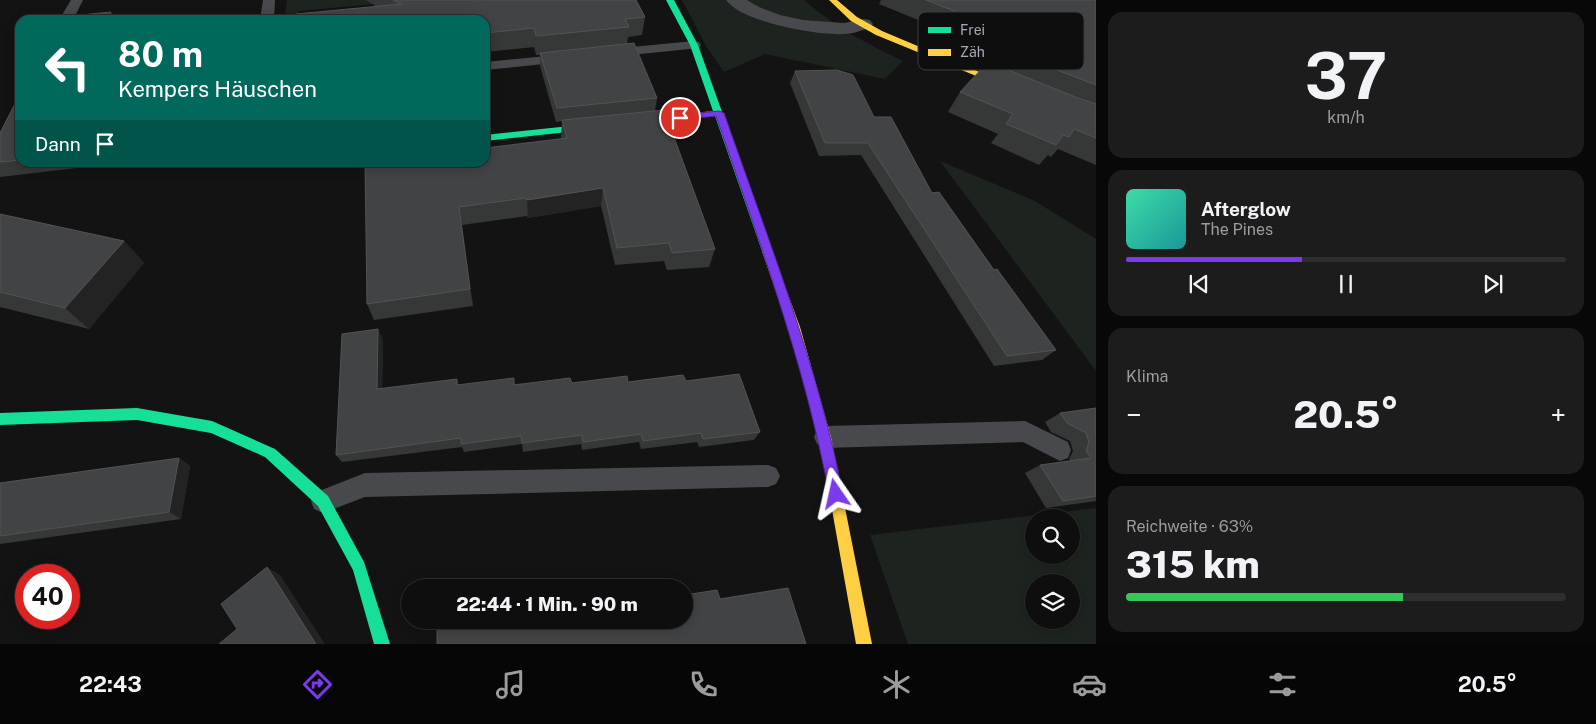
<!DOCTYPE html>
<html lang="de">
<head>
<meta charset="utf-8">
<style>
	:root { --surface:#0e0e0e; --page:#1c1c1c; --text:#f1f3f6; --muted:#9b9c9e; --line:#2e2e2e; --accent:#7c3aed }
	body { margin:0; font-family:"Public Sans",sans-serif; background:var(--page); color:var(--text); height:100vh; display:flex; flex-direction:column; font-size:19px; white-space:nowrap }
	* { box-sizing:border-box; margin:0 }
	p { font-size:16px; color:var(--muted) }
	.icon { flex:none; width:28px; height:28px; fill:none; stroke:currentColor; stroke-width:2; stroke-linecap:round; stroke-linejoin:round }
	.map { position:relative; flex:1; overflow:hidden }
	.side { display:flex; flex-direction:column; gap:12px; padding:12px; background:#080808; width:500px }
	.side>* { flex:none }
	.hud { position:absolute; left:15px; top:15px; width:475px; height:152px; border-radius:15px; box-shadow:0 2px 12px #0003,0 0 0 1px var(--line); background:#00695c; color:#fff; overflow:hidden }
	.tools { position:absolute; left:1025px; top:509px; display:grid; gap:10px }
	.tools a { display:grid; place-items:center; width:55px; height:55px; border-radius:50%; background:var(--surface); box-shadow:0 2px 12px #0003,0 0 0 1px var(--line); font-size:25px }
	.speed { position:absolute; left:15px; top:564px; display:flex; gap:10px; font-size:25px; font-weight:700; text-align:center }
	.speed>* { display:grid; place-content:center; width:65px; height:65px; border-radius:50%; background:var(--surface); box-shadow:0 2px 12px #0003,0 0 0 1px var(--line); line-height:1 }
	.speed .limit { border:8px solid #d22; background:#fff; color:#111 }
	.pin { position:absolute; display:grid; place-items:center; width:42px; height:42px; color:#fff; margin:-21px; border:2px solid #fff; border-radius:50%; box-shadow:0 1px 5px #0007 }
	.me { position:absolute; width:55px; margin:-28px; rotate:349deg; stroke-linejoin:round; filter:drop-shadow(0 0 4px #0008) }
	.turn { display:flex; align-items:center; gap:18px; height:105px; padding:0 20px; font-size:22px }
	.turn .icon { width:65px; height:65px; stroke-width:2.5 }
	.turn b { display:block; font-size:35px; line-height:42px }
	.then { display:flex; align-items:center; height:48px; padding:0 20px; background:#0003; gap:10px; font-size:19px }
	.big { font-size:38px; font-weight:800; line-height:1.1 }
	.side .tile { flex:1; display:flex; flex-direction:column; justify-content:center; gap:8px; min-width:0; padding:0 18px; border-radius:15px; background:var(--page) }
	.side .dial { align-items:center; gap:0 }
	.dial b { font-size:65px; line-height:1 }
	.song { display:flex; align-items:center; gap:15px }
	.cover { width:60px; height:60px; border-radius:8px; background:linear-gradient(135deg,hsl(160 70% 55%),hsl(180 70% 35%)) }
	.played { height:5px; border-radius:2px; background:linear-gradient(90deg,var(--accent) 40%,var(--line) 40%) }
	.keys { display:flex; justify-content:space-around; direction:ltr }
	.heat { display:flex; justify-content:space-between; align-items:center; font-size:28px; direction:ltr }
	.charge { height:8px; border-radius:4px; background:linear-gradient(90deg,#34c759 63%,var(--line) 0) }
	.trip { position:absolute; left:401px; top:579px; width:292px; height:50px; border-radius:25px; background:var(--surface); box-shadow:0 2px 12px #0003,0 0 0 1px var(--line); font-weight:800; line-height:50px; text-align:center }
	.menu { display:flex; height:80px; justify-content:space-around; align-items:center; background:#060606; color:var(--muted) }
	.menu .icon { width:35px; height:35px }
	.menu .active { color:var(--accent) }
	.menu b { font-size:22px; color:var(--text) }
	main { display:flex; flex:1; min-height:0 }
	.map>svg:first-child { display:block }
</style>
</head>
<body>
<main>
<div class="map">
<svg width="1096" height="644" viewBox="0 0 1096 644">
	<rect width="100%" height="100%" fill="#131313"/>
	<!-- green -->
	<g fill="#1d231e" fill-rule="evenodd">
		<path d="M287,0h209h-78l-118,11 -5,4 -10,1z"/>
		<path d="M682,0h122c30,26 63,44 99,61l-18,18 -120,-25 -41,18 -18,-26z"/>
		<path d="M940,161l95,40 61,38v132z"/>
		<path d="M1096,508v136h-188l-38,-109zM1034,518h37v37h-37zM1071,582v38h-37v-38z"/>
	</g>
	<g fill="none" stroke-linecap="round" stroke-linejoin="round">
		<!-- lane -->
		<g fill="#48494c" fill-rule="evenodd">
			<path d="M71,0h12l-10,20h-14z"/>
			<path d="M263,0h12l-1,20h-14z"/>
			<path d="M694,41l5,1 2,3 -2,3 -88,9 -7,-4 7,-4z"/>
			<path d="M568,54l7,4 -2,3 -88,9v-8z"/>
			<path d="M1025,421l43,21 3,8 -3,8 -8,3 -37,-19 -198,6 -8,-4 -3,-7 3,-7 8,-4z"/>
			<path d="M768,465l8,3 4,8 -4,8 -8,3 -403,10 -42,16 -9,-4 -3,-8 3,-8 51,-20z"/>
		</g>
		<!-- street -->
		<path fill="#48494c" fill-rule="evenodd" d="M726,0h21l12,7 21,8 23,5 41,3 20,-4 6,1 3,4 -3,4c-8,2 -17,6 -26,6 -26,2 -103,-12 -118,-34z"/>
		<!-- fast -->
		<g fill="#16e098" fill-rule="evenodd">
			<path d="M666,0h8l24,45 74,206 -1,3h-8l-1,-3 -47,-135 -230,25v-6l228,-24 -23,-66z"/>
			<path d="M137,408l75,13 63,28 53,47 36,66 26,82h-16l-21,-74 -35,-64 -53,-49 -54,-24 -74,-13 -137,5v-12z"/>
		</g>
		<!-- slow -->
		<g fill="#ffcf43" fill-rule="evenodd">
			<path d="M829,0h8l20,17 25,14 133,56 -4,3 -3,-1 -132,-54 -25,-14z"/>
			<path d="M767,247l5,4 28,76 31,110 41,207h-16l-37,-207 -31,-110 -26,-76z"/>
		</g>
	</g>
	<!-- wall -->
	<g fill="#363737">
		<path d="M366,0h270l9,17 -3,18 -14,2 -1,7 30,54 -2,13 60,138 -6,18 -42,3 -3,-9 -49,4 -14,-59 -73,12 -1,-2 -65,9 11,81 -99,14 -7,-16 -2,-142 196,-23 1,-18 -6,1 -16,-56v-11h-4l-2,-8 -49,5v-32l-108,-13z"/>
		<path d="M881,0h215v165l-38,-16 -7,8 -3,-2 -9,10 -48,-22 7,-9 -50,-22 12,-20 30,-29 7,-11 -118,-48z"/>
		<path d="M795,71l79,46 58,76 62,77 62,80 -14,10 -48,6 -133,-211 -42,1 -29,-73z"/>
		<path d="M20,94v68h108l-128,15v-44z"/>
		<path d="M0,214l124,27 20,22 -55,66 -89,-22z"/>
		<path d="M383,339l-1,50 75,-10 1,6 228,-4 74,51 -6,8 -55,7 -2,-5 -56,7 -2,-7 -57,8 -1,-6 -58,8 -1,-8 -58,8 -2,-5 -120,15 -6,-7z"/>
		<path d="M1096,408v93l-50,7 -21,-35 15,-8 31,-4 -2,-2 4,-8 -3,-10 -19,-9 -6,-10 15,-9z"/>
		<path d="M179,458l11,8 -9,53 -181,25v-61z"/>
	</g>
	<!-- shaded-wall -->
	<g fill="#232323">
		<path d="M111,12l5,8h-8z"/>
		<path d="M603,188l-2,18 -73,12 -1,-18z"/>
		<path d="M459,207l3,18 11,81 -3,-17z"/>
		<path d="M124,241l20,22 -55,66 -24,-21z"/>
		<path d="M378,329l5,10 -1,59 -5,-9z"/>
		<path d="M179,458l11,8 -9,53 -12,-7z"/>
		<path d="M267,567l13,8 45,69h-9z"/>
	</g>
	<!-- building -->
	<g fill="#424345" stroke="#525356">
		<path d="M393,0h243l9,17 -20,2 4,8 -93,9 -2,-8 -49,5v-13h-190l1,-6 105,-10z"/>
		<path d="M926,0h170v85l-96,-37 12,-14z"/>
		<path d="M111,12l-3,8h-49l1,-3z"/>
		<path d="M634,43l23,55 -100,10 -17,-55z"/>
		<path d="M988,62l90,36 18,6v34l-22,-9 -5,8 -6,-2 -7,10 -50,-21 7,-10 -53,-22z"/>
		<path d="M837,70l16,5 21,42h17l41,76 7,-1 55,78 3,-1 59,81 -49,6 -139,-213h-43l-30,-72z"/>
		<path d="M20,94v66l-20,2v-29z"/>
		<path d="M664,110l51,139 -43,4 -3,-10 -52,5 -14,-60 -76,12 -1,-2 -67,9 11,82 -103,15 -2,-142h120v-14l82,-10 -5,-18z"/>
		<path d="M0,214l124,27 -59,67 -65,-16z"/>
		<path d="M378,329l-1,60 80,-10v6l57,-7v7l56,-7 2,5 55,-7 1,6 55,-7 3,6 53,-7 21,58 -57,7 -2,-6 -58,8 -2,-7 -58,8 -1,-7 -60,8 -1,-7 -60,8v-6l-125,17 6,-121z"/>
		<path d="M1096,408v88l-33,5 -23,-36 51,-7 -5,-7 3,-9 -3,-9 -19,-10 -7,-10z"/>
		<path d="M179,458l-10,54 -169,24v-53z"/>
		<path d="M267,567l49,77h-97l18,-15 -16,-25z"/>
		<path d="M788,588l18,56h-369v-24h248v-25l32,-5 3,9z"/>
	</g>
	<!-- route -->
	<path fill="#7c3aed" stroke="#51269a" d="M719,111l5,2c44,126 93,250 119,381l-2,5 -5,2 -5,-2 -2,-5c-24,-130 -70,-253 -113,-378l-36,4 -4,-2 4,-3z"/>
	<!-- legend -->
	<rect x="918" y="12" width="166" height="58" rx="8" fill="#0e0e0f" stroke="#3b3d41" stroke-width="1"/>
	<rect x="928" y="27" width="23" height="6" fill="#16e098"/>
	<rect x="928" y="49" width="23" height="7" fill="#ffcf43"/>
	<g font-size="14" fill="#a5aab4">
		<text x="960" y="35">Frei</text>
		<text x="960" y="57">Zäh</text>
	</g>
</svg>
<div class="tools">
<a><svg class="icon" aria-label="search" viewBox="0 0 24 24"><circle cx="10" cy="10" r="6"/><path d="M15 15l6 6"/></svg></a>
<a><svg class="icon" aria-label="layers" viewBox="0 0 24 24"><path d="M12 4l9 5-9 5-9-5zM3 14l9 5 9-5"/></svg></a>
</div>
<div class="speed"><div class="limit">40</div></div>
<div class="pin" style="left:680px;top:118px;background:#d93025"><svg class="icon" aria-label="arrive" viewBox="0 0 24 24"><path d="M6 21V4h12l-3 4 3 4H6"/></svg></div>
<svg class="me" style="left:836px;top:494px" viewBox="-20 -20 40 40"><path d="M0-17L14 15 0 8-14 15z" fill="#7c3aed" stroke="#fff" stroke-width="4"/></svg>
<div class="trip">22:44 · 1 Min. · 90 m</div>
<div class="hud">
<div class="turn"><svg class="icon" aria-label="left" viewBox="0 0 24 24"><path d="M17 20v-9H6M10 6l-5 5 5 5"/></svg><div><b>80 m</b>Kempers Häuschen</div></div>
<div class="then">Dann<svg class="icon" aria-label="arrive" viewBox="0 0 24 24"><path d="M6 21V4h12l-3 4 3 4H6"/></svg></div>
</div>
</div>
<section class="side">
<div class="tile dial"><b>37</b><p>km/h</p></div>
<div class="tile">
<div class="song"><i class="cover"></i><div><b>Afterglow</b><p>The Pines</p></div></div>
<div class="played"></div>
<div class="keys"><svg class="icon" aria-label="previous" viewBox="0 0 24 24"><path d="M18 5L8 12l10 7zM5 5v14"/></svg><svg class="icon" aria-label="pause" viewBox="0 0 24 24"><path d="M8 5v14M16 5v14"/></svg><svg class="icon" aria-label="next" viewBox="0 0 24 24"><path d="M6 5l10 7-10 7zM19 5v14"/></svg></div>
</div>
<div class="tile"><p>Klima</p>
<div class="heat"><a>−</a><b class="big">20.5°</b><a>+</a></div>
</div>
<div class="tile"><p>Reichweite · 63%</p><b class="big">315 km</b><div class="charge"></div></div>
</section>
</main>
<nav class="menu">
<b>22:43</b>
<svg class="icon active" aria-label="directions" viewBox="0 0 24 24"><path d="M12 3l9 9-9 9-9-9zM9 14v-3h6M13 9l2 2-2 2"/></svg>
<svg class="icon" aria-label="music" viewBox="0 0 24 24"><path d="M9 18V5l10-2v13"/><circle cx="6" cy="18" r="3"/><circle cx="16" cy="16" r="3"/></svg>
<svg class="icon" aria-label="phone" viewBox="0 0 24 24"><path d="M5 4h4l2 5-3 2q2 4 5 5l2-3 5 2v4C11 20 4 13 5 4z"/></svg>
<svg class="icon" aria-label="climate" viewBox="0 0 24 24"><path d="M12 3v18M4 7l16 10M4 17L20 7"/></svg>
<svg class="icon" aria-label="car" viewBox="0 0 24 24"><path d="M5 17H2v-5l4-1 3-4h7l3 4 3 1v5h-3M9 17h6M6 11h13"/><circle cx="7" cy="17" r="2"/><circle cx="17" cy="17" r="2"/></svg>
<svg class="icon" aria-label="filters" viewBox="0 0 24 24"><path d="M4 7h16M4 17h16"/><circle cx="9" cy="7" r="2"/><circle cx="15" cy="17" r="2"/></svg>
<b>20.5°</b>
</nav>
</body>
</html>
